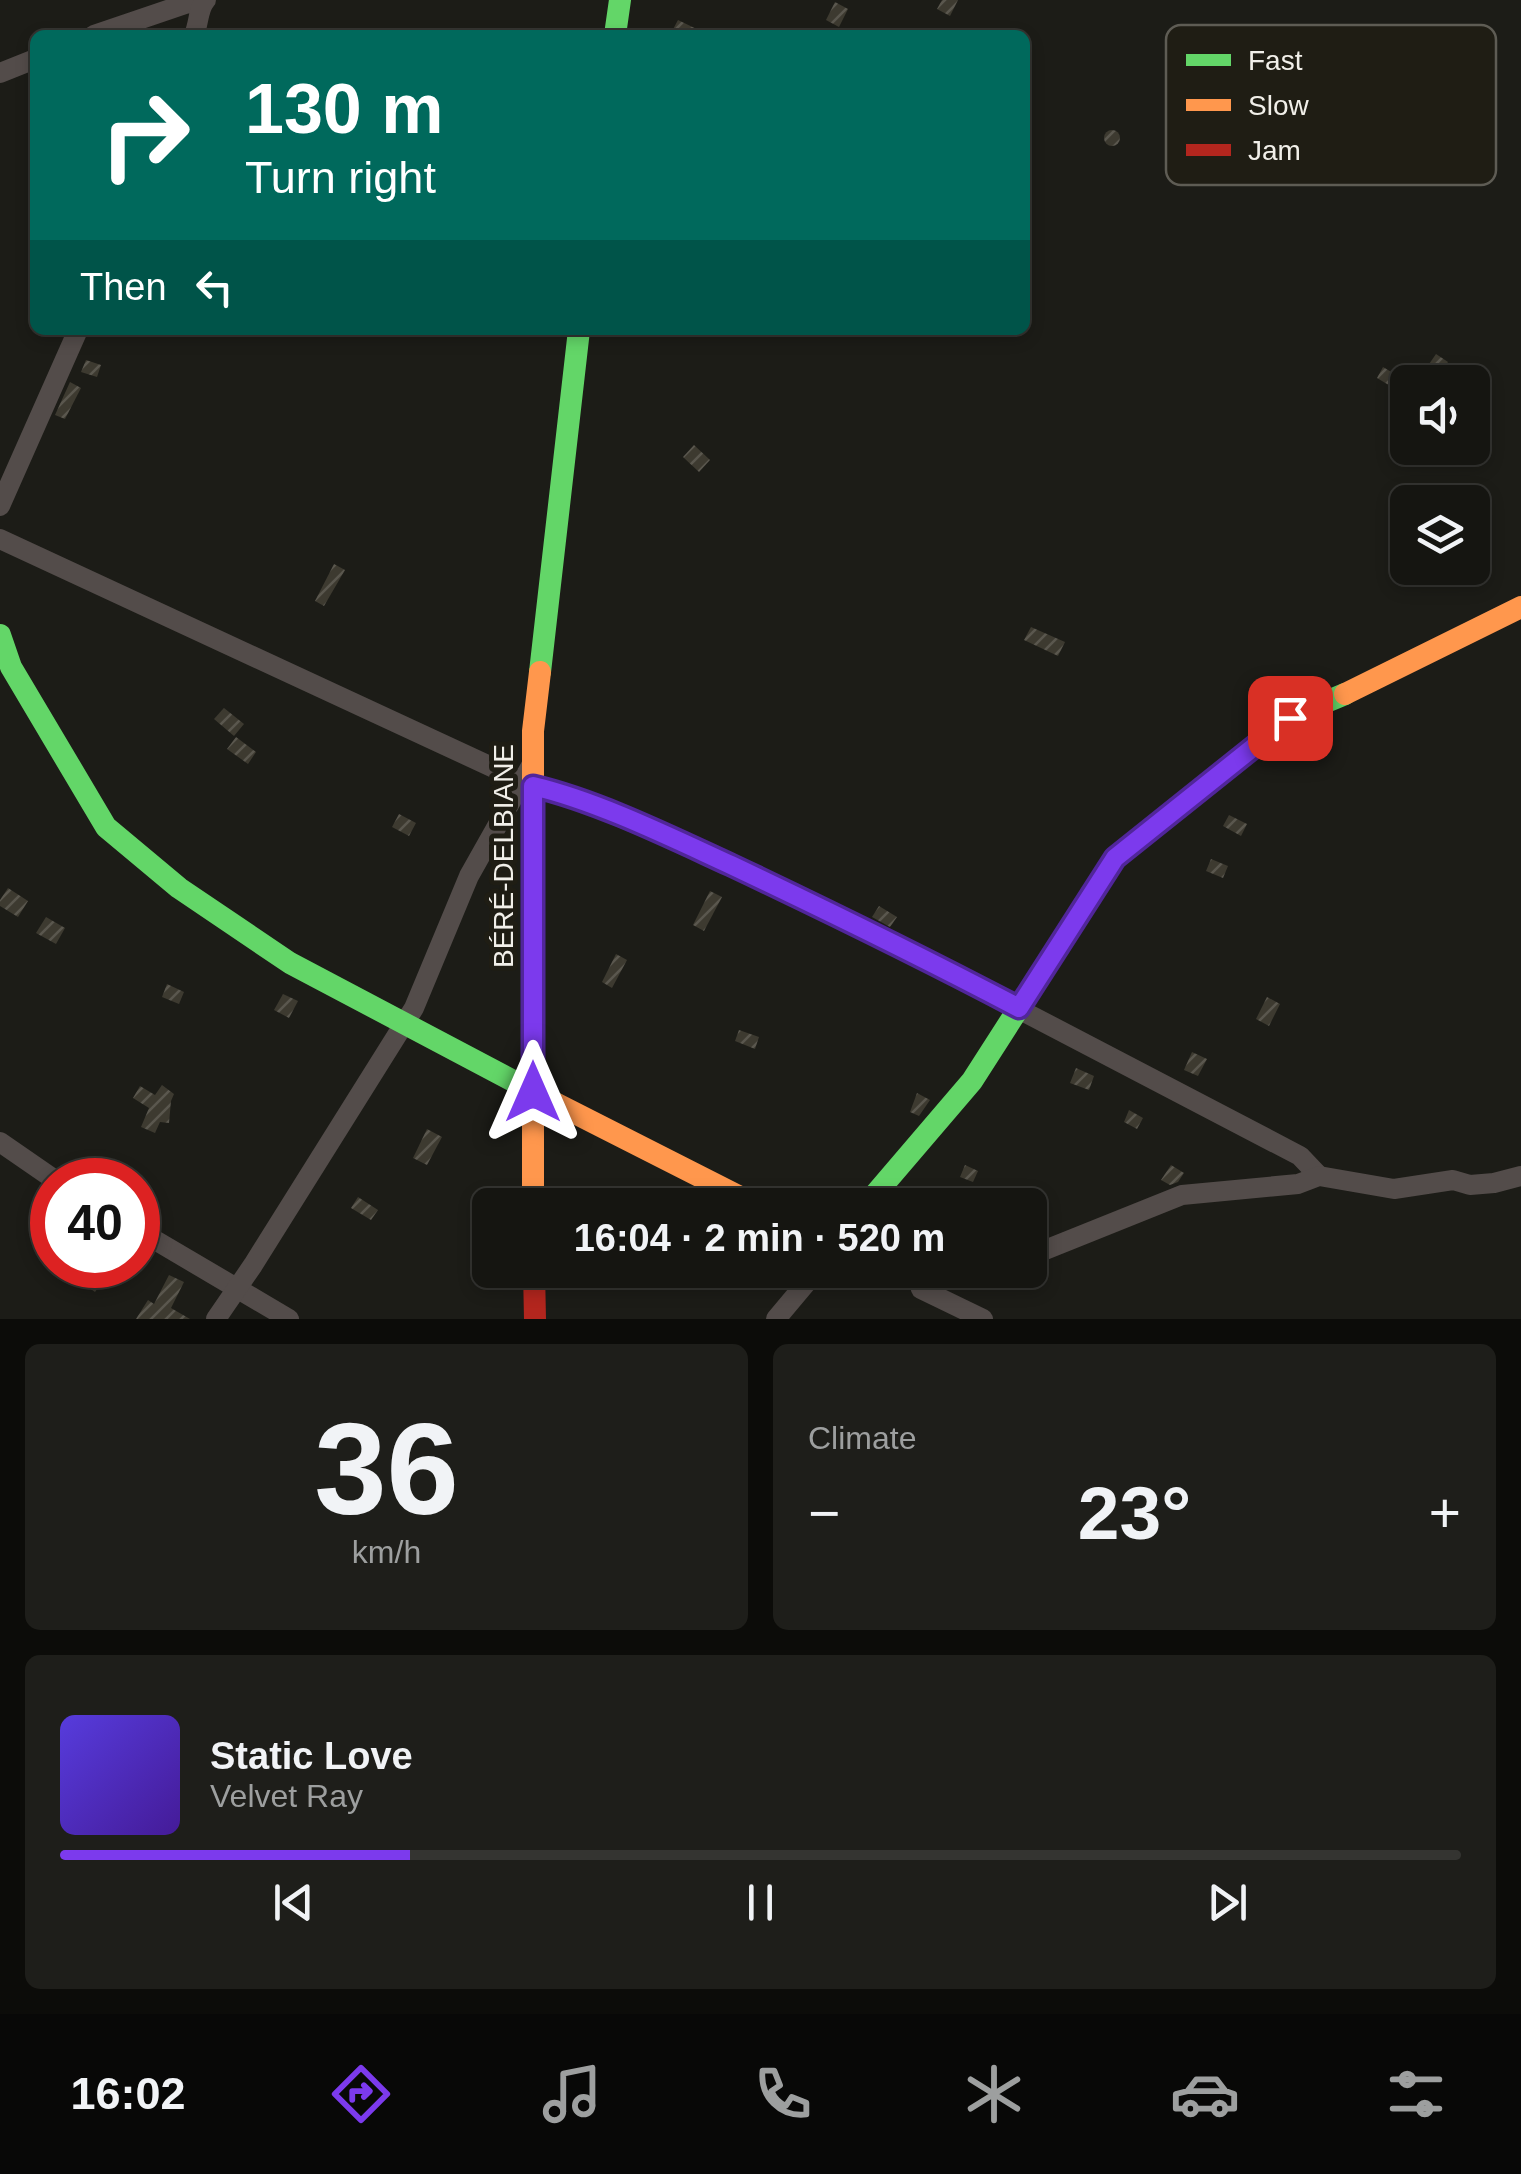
<!DOCTYPE html>
<html lang="en">
<head>
<meta charset="utf-8">
<style>
	:root { --surface:#151511; --page:#1e1e1a; --text:#f1f3f6; --muted:#9d9f9f; --line:#343431; --accent:#7c3aed }
	body { margin:0; font-family:Arial,sans-serif; background:var(--page); color:var(--text); height:100vh; display:flex; flex-direction:column; font-size:38px; white-space:nowrap }
	* { box-sizing:border-box; margin:0 }
	p { font-size:32px; color:var(--muted) }
	.icon { flex:none; width:55px; height:55px; fill:none; stroke:currentColor; stroke-width:2; stroke-linecap:round; stroke-linejoin:round }
	.map { position:relative; height:1319px; overflow:hidden }
	.details { display:flex; flex-direction:column; gap:25px; padding:25px; background:#0c0c09; flex:1 }
	.details>* { flex:none }
	.guide { position:absolute; left:30px; top:30px; width:1000px; height:305px; border-radius:15px; box-shadow:0 5px 15px #0003,0 0 0 2px var(--line); background:#00695c; color:#fff; overflow:hidden }
	.buttons { position:absolute; left:1390px; top:365px; display:grid; gap:20px }
	.buttons a { display:grid; place-items:center; width:100px; height:100px; border-radius:15px; background:var(--surface); box-shadow:0 5px 15px #0003,0 0 0 2px var(--line); font-size:50px }
	.speed { position:absolute; left:30px; top:1158px; display:flex; gap:20px; font-size:50px; font-weight:700; text-align:center }
	.speed>* { display:grid; place-content:center; width:130px; height:130px; border-radius:50%; background:var(--surface); box-shadow:0 5px 15px #0003,0 0 0 2px var(--line); line-height:1 }
	.speed .limit { border:15px solid #d22; background:#fff; color:#111 }
	.pin { position:absolute; display:grid; place-items:center; width:85px; height:85px; color:#fff; margin:-42px; border-radius:20px; box-shadow:0 5px 15px #0006 }
	.me { position:absolute; width:110px; margin:-55px; rotate:0deg; stroke-linejoin:round; filter:drop-shadow(0 0 8px #0008) }
	.turn { display:flex; align-items:center; gap:35px; height:210px; padding:0 50px; font-size:45px }
	.turn .icon { width:130px; height:130px; stroke-width:2.5 }
	.turn b { display:block; font-size:70px; line-height:85px }
	.then { display:flex; align-items:center; height:95px; padding:0 50px; background:#0003; gap:20px; font-size:38px }
	.big { font-size:75px; font-weight:600; line-height:1.1 }
	.details .card { flex:1; display:flex; flex-direction:column; justify-content:center; gap:15px; min-width:0; padding:0 35px; border-radius:15px; background:var(--page) }
	.details .dial { align-items:center; gap:0 }
	.dial b { font-size:130px; line-height:1 }
	.song { display:flex; align-items:center; gap:30px }
	.cover { width:120px; height:120px; border-radius:15px; background:linear-gradient(135deg,hsl(250 70% 55%),hsl(260 70% 35%)) }
	.played { height:10px; border-radius:5px; background:linear-gradient(90deg,var(--accent) 25%,var(--line) 25%) }
	.keys { display:flex; justify-content:space-around; direction:ltr }
	.heat { display:flex; justify-content:space-between; align-items:center; font-size:55px; direction:ltr }
	.details .tiles { flex:1; display:grid; gap:25px; grid-template-columns:1fr 1fr }
	.card:last-child { grid-column:span 2 }
	.trip { position:absolute; left:472px; top:1188px; width:575px; height:100px; border-radius:15px; background:var(--surface); box-shadow:0 5px 15px #0003,0 0 0 2px var(--line); font-weight:600; line-height:100px; text-align:center }
	.menu { display:flex; height:160px; justify-content:space-around; align-items:center; background:#080807; color:var(--muted) }
	.menu .icon { width:70px; height:70px }
	.menu .current { color:var(--accent) }
	.menu b { font-size:45px; color:var(--text) }
	.map>svg:first-child { display:block }
</style>
</head>
<body>
<div class="map">
<svg width="1521" height="1319" viewBox="0 0 1521 1319">
	<defs>
		<pattern id="building-hatch" width="6" height="6" patternUnits="userSpaceOnUse" patternTransform="scale(2.5)"><rect width="6" height="6" fill="#3d3a30"/><path d="M-1 1l2-2M0 6l6-6M5 7l2-2" fill="none" stroke="#5a574e"/></pattern>
	</defs>
	<rect width="100%" height="100%" fill="#1c1c17"/>
	<!-- building -->
	<g fill="url(#building-hatch)">
		<path d="M942,0h16l-8,16 -13,-7z"/>
		<path d="M835,2l13,7 -9,18 -13,-7z"/>
		<path d="M678,20l31,15h-39z"/>
		<circle cx="1112" cy="138" r="8"/>
		<path d="M1436,354l12,8 -13,19 -12,-8z"/>
		<path d="M86,360l15,5 -4,12 -16,-5z"/>
		<path d="M1383,367l15,9 -6,11 -15,-9z"/>
		<path d="M70,382l11,6 -16,31 -10,-4z"/>
		<path d="M694,445l16,15 -11,12 -16,-15z"/>
		<path d="M334,564l11,6 -21,36 -9,-5z"/>
		<path d="M1031,627l34,15 -7,14 -34,-16z"/>
		<path d="M224,708l20,16 -10,12 -20,-17z"/>
		<path d="M236,737l20,15 -8,12 -21,-15z"/>
		<path d="M399,814l17,9 -7,13 -17,-9z"/>
		<path d="M1229,815l18,9 -6,12 -18,-10z"/>
		<path d="M1211,859l17,7 -5,12 -17,-7z"/>
		<path d="M8,888l20,13 -10,16 -18,-11v-6z"/>
		<path d="M710,891l12,6 -18,34 -11,-6z"/>
		<path d="M879,906l18,11 -7,10 -18,-10z"/>
		<path d="M46,917l19,11 -9,16 -20,-11z"/>
		<path d="M616,954l11,6 -15,28 -10,-6z"/>
		<path d="M167,984l17,8 -5,12 -17,-7z"/>
		<path d="M283,994l15,7 -9,17 -15,-8z"/>
		<path d="M1267,997l13,7 -11,22 -13,-7z"/>
		<path d="M739,1030l20,7 -4,12 -20,-8z"/>
		<path d="M1192,1052l15,7 -9,17 -14,-6z"/>
		<path d="M1076,1068l18,8 -5,14 -19,-7z"/>
		<path d="M162,1085l12,9 -3,7 -2,22 -9,-1 -5,11 -14,-6 8,-19 -16,-10 7,-12 15,9z"/>
		<path d="M917,1093l13,7 -11,16 -9,-4z"/>
		<path d="M1129,1110l14,8 -6,11 -13,-7z"/>
		<path d="M427,1129l15,8 -15,28 -14,-7z"/>
		<path d="M965,1165l13,6 -5,11 -13,-5z"/>
		<path d="M1171,1165l13,8 -6,9 -8,3 -9,-5z"/>
		<path d="M358,1197l20,13 -7,10 -20,-12z"/>
		<path d="M58,1265h38l12,8 -13,19z"/>
		<path d="M169,1275l15,7 -13,26 19,11h-54l12,-19 6,4z"/>
	</g>
	<g fill="none" stroke-linecap="round" stroke-linejoin="round">
		<!-- street -->
		<g stroke="#534c4a" stroke-width="20">
			<path d="M94,35l94,-32 14,2"/>
			<path d="M194,35c5,-11 4,-27 12,-35"/>
			<path d="M0,73l35,-14"/>
			<path d="M0,506l78,-176"/>
			<path d="M0,539l522,242"/>
			<path d="M533,786l29,7 127,53 163,76 448,234 19,20"/>
			<path d="M0,1142l55,38"/>
			<path d="M138,1230l151,89"/>
			<path d="M1030,1253l15,-3 137,-55 116,-11 21,-8 75,13 59,-9 17,5 24,-2 27,-7"/>
			<path d="M915,1270l6,19 62,30"/>
			<path d="M216,1319l37,-54 161,-257 55,-132 63,-112"/>
			<path d="M776,1319l41,-49"/>
		</g>
		<!-- fast -->
		<g stroke="#63d668" stroke-width="22">
			<path d="M615,35l5,-35"/>
			<path d="M0,635l11,32 95,160 73,61 111,75 265,140"/>
			<path d="M540,672l39,-342"/>
			<path d="M866,1205l106,-124 143,-223 175,-141 55,-23"/>
		</g>
		<!-- slow -->
		<g stroke="#ff974d" stroke-width="22">
			<path d="M1345,694l176,-87"/>
			<path d="M555,1103l201,102"/>
			<path d="M533,1205v-474l7,-59"/>
		</g>
		<!-- jam -->
		<path stroke="#b3261e" stroke-width="22" d="M534,1270l1,49"/>
	</g>
	<g fill="none" stroke-linecap="round" stroke-linejoin="round">
		<defs>
			<path id="route" d="M533,1092v-306c64,15 137,51 198,79 97,46 193,93 288,143l96,-150 175,-140"/>
		</defs>
		<!-- route casing -->
		<use href="#route" stroke="#51269a" stroke-width="25"/>
		<!-- route -->
		<use href="#route" stroke="#7c3aed" stroke-width="18"/>
	</g>
	<g text-anchor="middle" dominant-baseline="central" stroke-width="10" stroke-linejoin="round" paint-order="stroke">
		<!-- street labels -->
		<g font-size="28" fill="#f1efe9" stroke="#1f1d14">
			<text transform="translate(503 856) rotate(-90)">BÉRÉ-DELBIANE</text>
		</g>
	</g>
	<!-- legend -->
	<rect x="1166" y="25" width="330" height="160" rx="15" fill="#1f1d14" stroke="#5e5c54" stroke-width="2.5"/>
	<rect x="1186" y="54" width="45" height="12" fill="#63d668"/>
	<rect x="1186" y="99" width="45" height="12" fill="#ff974d"/>
	<rect x="1186" y="144" width="45" height="12" fill="#b3261e"/>
	<g font-size="28" fill="#f1efe9">
		<text x="1248" y="70">Fast</text>
		<text x="1248" y="115">Slow</text>
		<text x="1248" y="160">Jam</text>
	</g>
</svg>
<div class="buttons">
<a><svg class="icon" aria-label="sound" viewBox="0 0 24 24"><path d="M4 9h4l5-4v14l-5-4H4zM17 9q2 3 0 6"/></svg></a>
<a><svg class="icon" aria-label="layers" viewBox="0 0 24 24"><path d="M12 4l9 5-9 5-9-5zM3 14l9 5 9-5"/></svg></a>
</div>
<div class="speed"><div class="limit">40</div></div>
<div class="pin" style="left:1290px;top:718px;background:#d93025"><svg class="icon" aria-label="arrive" viewBox="0 0 24 24"><path d="M6 21V4h12l-3 4 3 4H6"/></svg></div>
<svg class="me" style="left:533px;top:1092px" viewBox="-20 -20 40 40"><path d="M0-17L14 15 0 8-14 15z" fill="#7c3aed" stroke="#fff" stroke-width="4"/></svg>
<div class="trip">16:04 · 2 min · 520 m</div>
<div class="guide">
<div class="turn"><svg class="icon" aria-label="right" viewBox="0 0 24 24"><path d="M7 20v-9h11M14 6l5 5-5 5"/></svg><div><b>130 m</b>Turn right</div></div>
<div class="then">Then<svg class="icon" aria-label="left" viewBox="0 0 24 24"><path d="M17 20v-9H6M10 6l-5 5 5 5"/></svg></div>
</div>
</div>
<section class="details">
<div class="tiles">
<div class="card dial"><b>36</b><p>km/h</p></div>
<div class="card"><p>Climate</p>
<div class="heat"><a>−</a><b class="big">23°</b><a>+</a></div>
</div>
<div class="card">
<div class="song"><i class="cover"></i><div><b>Static Love</b><p>Velvet Ray</p></div></div>
<div class="played"></div>
<div class="keys"><svg class="icon" aria-label="previous" viewBox="0 0 24 24"><path d="M18 5L8 12l10 7zM5 5v14"/></svg><svg class="icon" aria-label="pause" viewBox="0 0 24 24"><path d="M8 5v14M16 5v14"/></svg><svg class="icon" aria-label="next" viewBox="0 0 24 24"><path d="M6 5l10 7-10 7zM19 5v14"/></svg></div>
</div>
</div>
</section>
<nav class="menu">
<b>16:02</b>
<svg class="icon current" aria-label="directions" viewBox="0 0 24 24"><path d="M12 3l9 9-9 9-9-9zM9 14v-3h6M13 9l2 2-2 2"/></svg>
<svg class="icon" aria-label="music" viewBox="0 0 24 24"><path d="M9 18V5l10-2v13"/><circle cx="6" cy="18" r="3"/><circle cx="16" cy="16" r="3"/></svg>
<svg class="icon" aria-label="phone" viewBox="0 0 24 24"><path d="M5 4h4l2 5-3 2q2 4 5 5l2-3 5 2v4C11 20 4 13 5 4z"/></svg>
<svg class="icon" aria-label="climate" viewBox="0 0 24 24"><path d="M12 3v18M4 7l16 10M4 17L20 7"/></svg>
<svg class="icon" aria-label="car" viewBox="0 0 24 24"><path d="M5 17H2v-5l4-1 3-4h7l3 4 3 1v5h-3M9 17h6M6 11h13"/><circle cx="7" cy="17" r="2"/><circle cx="17" cy="17" r="2"/></svg>
<svg class="icon" aria-label="filters" viewBox="0 0 24 24"><path d="M4 7h16M4 17h16"/><circle cx="9" cy="7" r="2"/><circle cx="15" cy="17" r="2"/></svg>
</nav>
</body>
</html>
